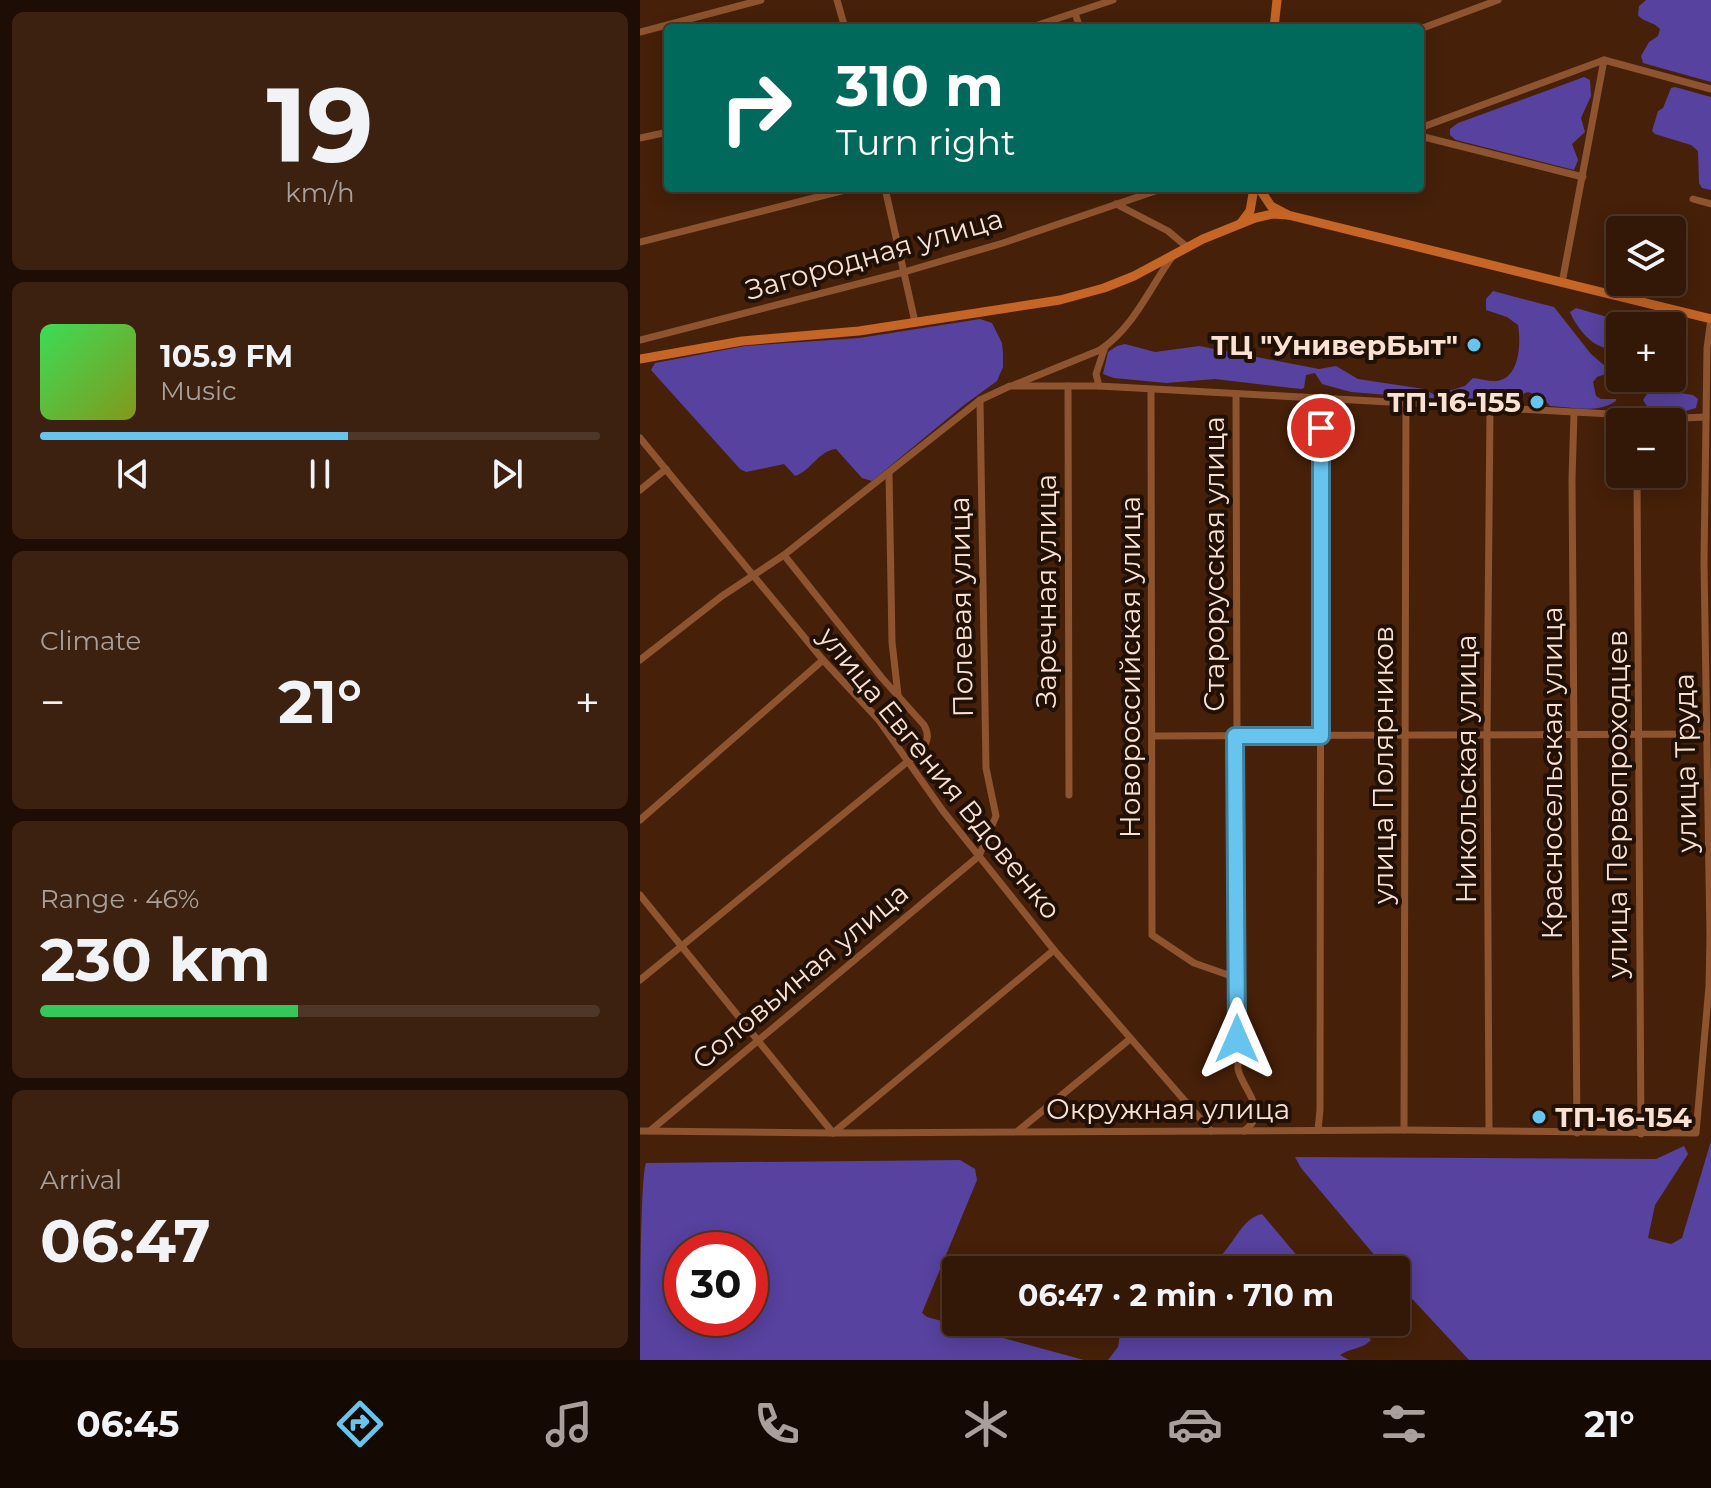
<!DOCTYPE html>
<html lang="en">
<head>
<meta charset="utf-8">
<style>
	:root { --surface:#341807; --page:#3c2111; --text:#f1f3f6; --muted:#a9a09b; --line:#4e3728; --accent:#66c4ef }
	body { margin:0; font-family:Montserrat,sans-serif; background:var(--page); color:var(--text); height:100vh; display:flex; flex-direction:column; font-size:30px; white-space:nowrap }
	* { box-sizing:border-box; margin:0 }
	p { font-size:26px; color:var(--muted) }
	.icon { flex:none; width:44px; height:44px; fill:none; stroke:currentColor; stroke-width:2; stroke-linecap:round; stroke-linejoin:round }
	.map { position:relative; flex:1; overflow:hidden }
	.panel { display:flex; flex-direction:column; gap:12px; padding:12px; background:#1d0d04; width:640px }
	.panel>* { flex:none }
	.top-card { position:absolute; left:24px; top:24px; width:760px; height:168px; border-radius:8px; box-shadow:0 4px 20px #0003,0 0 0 2px var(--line); background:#00695c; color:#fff; overflow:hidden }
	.buttons { position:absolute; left:966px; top:216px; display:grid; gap:16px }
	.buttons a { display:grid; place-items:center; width:80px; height:80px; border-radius:8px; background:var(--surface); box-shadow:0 4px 20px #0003,0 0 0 2px var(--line); font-size:40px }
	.speed { position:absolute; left:24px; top:1232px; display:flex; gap:16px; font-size:40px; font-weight:700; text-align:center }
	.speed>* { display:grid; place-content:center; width:104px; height:104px; border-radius:50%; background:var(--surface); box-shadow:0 4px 20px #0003,0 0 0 2px var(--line); line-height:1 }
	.speed .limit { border:12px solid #d22; background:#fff; color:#111 }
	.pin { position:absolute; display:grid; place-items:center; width:68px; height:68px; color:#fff; margin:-34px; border:4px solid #fff; border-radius:50%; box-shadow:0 2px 8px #0007 }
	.me { position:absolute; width:88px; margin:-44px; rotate:0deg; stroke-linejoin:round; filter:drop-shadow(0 0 6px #0008) }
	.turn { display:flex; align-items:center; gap:28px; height:168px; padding:0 40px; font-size:36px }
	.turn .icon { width:104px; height:104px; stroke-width:2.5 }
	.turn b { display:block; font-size:56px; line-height:68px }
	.big { font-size:60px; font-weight:700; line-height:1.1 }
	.panel .tile { flex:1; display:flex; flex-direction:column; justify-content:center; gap:12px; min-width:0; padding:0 28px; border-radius:12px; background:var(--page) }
	.panel .dial { align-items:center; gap:0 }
	.dial b { font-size:104px; line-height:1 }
	.song { display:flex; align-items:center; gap:24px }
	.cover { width:96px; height:96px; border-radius:12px; background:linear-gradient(135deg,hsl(130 70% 55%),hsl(70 70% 35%)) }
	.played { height:8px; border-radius:4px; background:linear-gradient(90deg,var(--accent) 55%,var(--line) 55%) }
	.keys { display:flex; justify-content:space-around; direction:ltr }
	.heat { display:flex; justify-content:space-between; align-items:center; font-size:44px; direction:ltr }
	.charge { height:12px; border-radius:6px; background:linear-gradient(90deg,#34c759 46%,var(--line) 0) }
	.trip { position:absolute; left:302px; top:1256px; width:468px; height:80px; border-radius:8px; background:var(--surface); box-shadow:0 4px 20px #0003,0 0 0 2px var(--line); font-weight:700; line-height:80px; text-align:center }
	.tabs { display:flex; height:128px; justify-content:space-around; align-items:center; background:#150a03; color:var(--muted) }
	.tabs .icon { width:56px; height:56px }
	.tabs .selected { color:var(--accent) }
	.tabs b { font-size:36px; color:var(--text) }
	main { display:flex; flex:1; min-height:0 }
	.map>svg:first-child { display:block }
</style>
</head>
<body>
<main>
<section class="panel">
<div class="tile dial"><b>19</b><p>km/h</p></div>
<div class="tile">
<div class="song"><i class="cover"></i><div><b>105.9 FM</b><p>Music</p></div></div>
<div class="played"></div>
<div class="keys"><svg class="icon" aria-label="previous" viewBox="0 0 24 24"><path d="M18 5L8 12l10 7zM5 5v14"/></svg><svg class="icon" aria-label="pause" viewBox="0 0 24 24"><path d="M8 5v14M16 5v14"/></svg><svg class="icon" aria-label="next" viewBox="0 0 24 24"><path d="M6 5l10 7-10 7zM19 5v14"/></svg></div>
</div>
<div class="tile"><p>Climate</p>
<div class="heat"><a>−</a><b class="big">21°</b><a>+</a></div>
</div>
<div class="tile"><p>Range · 46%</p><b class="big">230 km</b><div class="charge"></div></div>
<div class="tile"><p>Arrival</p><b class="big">06:47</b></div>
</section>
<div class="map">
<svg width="1071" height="1360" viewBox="0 0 1071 1360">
	<rect width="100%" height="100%" fill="#462009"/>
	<!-- green -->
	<g fill="#57429f" fill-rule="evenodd">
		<path d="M1006,0h65v82l-68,-19 -2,-7 8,-14 9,-6 2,-7c-7,-8 -16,-6 -22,-14l1,-9z"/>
		<path d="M944,77l6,3 1,16 -10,22 4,14 -13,12 6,16 -4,10 -118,-30 -6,-5v-6l8,-6z"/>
		<path d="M1035,87l36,10v93l-9,-2 -3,-5 -1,-32 -7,-6 -36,-11 -3,-3 6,-20 5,-3 8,-20z"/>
		<path d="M853,291l61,16 37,47 21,18 -15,5 -4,5 3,14 5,3h15v2c-18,13 -45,6 -66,5l-8,-9 -14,-5 -5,2 -2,8 -8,3 -162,-13 -29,-8 -7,-11 -9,2 -2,13 -3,1 -86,-10 -49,4 -52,-5 -11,-4 5,-22 9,-6 8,-2 30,8 44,-6 120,23 17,-3 22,13 66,10 11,6 30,-9 8,-8c9,1 20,5 28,2 19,-6 20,-39 17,-55l-11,-8 -21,-7v-11z"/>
		<path d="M936,308l38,11 4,3 -1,9 -8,2 2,15c-17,2 -35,-21 -41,-36z"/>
		<path d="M340,319l12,4 10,20 1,11v13l-6,14 -33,24 -92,76 -10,-3 -26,-29c-18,2 -25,22 -41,27l-11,-12 -38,8 -6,-3 -89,-99 4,-7 90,-17 114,-8z"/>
		<path d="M1015,389l38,6 5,4 -2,9 -10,3 -38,-3 -5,-8 6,-9z"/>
		<path d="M1071,1141v219h-242l-66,-71 -7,-8v-11h-9l-86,-102 -6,-11 361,2 28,-13 4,8 -33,51 -7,33 23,6 11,-6z"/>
		<path d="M320,1160l15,9 2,11 -55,133 5,4 157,43h-444c0,-29 0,-183 6,-197zM42,1250h68v68h-68z"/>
		<path d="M622,1214l47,56h-179l3,-3c23,0 55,7 76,-3 23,-10 29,-45 53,-50z"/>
		<path d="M482,1322h236l13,18c-8,9 -21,8 -31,15l9,5h-241l10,-13z"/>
	</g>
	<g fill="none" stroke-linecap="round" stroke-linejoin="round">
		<!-- street -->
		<g stroke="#8e532f" stroke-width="7">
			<path d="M197,0l8,28"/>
			<path d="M435,13l5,15"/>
			<path d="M389,28l84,-28"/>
			<path d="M780,29l78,-29"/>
			<path d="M0,32l121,-32"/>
			<path d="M780,128l184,-68 107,29"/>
			<path d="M780,136l163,41"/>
			<path d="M0,138l28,-6"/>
			<path d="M245,188l30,134"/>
			<path d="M1053,199l18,5"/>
			<path d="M476,204l52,27 19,16"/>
			<path d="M0,242l213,-54"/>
			<path d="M922,283l42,-223"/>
			<path d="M0,340l264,-68 99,-29 161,-55"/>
			<path d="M374,385l86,-35c34,-23 49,-61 72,-93"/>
			<path d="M428,386l1,409"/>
			<path d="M459,386l-3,-12 9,-27"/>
			<path d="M511,391l1,544 42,28 43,15"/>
			<path d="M596,394l2,675c5,22 33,42 6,62"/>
			<path d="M934,413l-2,66 5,654"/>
			<path d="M0,438l183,222 55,59 65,92 111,139 157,181"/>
			<path d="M249,473l3,169 6,53"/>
			<path d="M997,474l4,660"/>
			<path d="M0,490l26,-21"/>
			<path d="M0,660l82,-64 62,-41 196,-155 30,-14h89l584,32 23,-1"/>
			<path d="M512,736l555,-2"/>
			<path d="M0,820l183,-160"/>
			<path d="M0,895l193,238 221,-183"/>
			<path d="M0,980l283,-231c5,-9 6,-15 1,-24l-42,-47 -98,-123"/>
			<path d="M11,1130l328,-274 17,-40 -10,-48 -6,-368"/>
			<path d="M678,1130l2,-20 1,-713"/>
			<path d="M764,1130l2,-729"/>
			<path d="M849,1130l-2,-396 3,-325"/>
			<path d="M0,1131l193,2 571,-3 292,3 13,-147 1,-49 -6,-375 3,-214 4,-29"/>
			<path d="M378,1131l112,-92"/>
		</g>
		<!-- secondary -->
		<g stroke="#c56526" stroke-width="9">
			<path d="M634,28l3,-28"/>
			<path d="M619,188l12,18 17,9 423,104"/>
			<path d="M601,223l9,-12 4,-23"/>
			<path d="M0,359l102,-18 117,-10 201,-31 44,-12 30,-12 69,-37 52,-21 18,-4 15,1"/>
		</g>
	</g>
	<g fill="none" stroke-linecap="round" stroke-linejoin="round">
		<defs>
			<path id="route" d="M597,1039l-2,-303h86v-308"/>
		</defs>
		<!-- route casing -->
		<use href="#route" stroke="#427f9b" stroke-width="20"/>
		<!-- route -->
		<use href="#route" stroke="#66c4ef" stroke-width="14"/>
	</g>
	<!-- markers -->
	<g fill="#66c4ef" stroke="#201006" stroke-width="3">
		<circle cx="834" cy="345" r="8"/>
		<circle cx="897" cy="402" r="8"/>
		<circle cx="899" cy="1117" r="8"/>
	</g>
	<g text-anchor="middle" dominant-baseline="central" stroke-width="8" stroke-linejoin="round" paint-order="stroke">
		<!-- street labels -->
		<g font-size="28" fill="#fae1d3" stroke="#201006">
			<text transform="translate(234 254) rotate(-16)">Загородная улица</text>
			<text transform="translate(574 564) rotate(-90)">Старорусская улица</text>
			<text transform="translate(406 591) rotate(-90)">Заречная улица</text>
			<text transform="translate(321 607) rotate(-91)">Полевая улица</text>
			<text transform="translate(490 667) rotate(-90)">Новороссийская улица</text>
			<text transform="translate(1045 763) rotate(-91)">улица Труда</text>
			<text transform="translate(743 765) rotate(-90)">улица Полярников</text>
			<text transform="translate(826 769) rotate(-90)">Никольская улица</text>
			<text transform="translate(300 773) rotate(51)">улица Евгения Вдовенко</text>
			<text transform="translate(912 773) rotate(-90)">Красносельская улица</text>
			<text transform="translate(977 804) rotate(-90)">улица Первопроходцев</text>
			<text transform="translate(160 976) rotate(-40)">Соловьиная улица</text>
			<text x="528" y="1109">Окружная улица</text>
		</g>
		<!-- poi labels -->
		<g font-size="28" font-weight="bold" fill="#fae1d3" stroke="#201006" text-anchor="end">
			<text x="818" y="345">ТЦ "УниверБыт"</text>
			<text x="881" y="402">ТП-16-155</text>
			<text x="915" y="1117" text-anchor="start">ТП-16-154</text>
		</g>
	</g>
</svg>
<div class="buttons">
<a><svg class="icon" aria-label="layers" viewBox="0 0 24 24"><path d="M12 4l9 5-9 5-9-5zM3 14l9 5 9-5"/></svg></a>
<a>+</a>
<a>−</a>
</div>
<div class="speed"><div class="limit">30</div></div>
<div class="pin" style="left:681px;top:428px;background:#d93025"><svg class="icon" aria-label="arrive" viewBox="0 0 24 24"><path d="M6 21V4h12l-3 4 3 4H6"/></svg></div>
<svg class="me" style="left:597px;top:1039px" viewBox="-20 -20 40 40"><path d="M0-17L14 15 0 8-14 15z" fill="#66c4ef" stroke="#fff" stroke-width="4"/></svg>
<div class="trip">06:47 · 2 min · 710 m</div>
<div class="top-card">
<div class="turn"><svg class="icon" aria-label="right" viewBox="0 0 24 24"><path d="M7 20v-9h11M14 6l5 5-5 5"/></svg><div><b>310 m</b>Turn right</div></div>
</div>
</div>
</main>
<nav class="tabs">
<b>06:45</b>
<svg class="icon selected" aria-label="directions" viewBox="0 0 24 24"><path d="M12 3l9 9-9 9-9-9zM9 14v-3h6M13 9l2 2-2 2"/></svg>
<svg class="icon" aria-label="music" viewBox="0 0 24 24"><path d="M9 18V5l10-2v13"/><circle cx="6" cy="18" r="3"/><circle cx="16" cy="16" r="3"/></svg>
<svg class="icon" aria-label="phone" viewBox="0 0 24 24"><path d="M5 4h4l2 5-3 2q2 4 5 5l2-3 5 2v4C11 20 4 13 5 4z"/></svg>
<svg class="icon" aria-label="climate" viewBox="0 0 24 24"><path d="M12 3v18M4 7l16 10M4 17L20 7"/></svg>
<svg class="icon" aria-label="car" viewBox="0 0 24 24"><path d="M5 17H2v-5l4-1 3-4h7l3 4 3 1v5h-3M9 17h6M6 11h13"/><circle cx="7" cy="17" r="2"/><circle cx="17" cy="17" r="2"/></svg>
<svg class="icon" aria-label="filters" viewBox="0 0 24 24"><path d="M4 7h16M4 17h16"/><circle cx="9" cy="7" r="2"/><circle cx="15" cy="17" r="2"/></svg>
<b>21°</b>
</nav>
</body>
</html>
